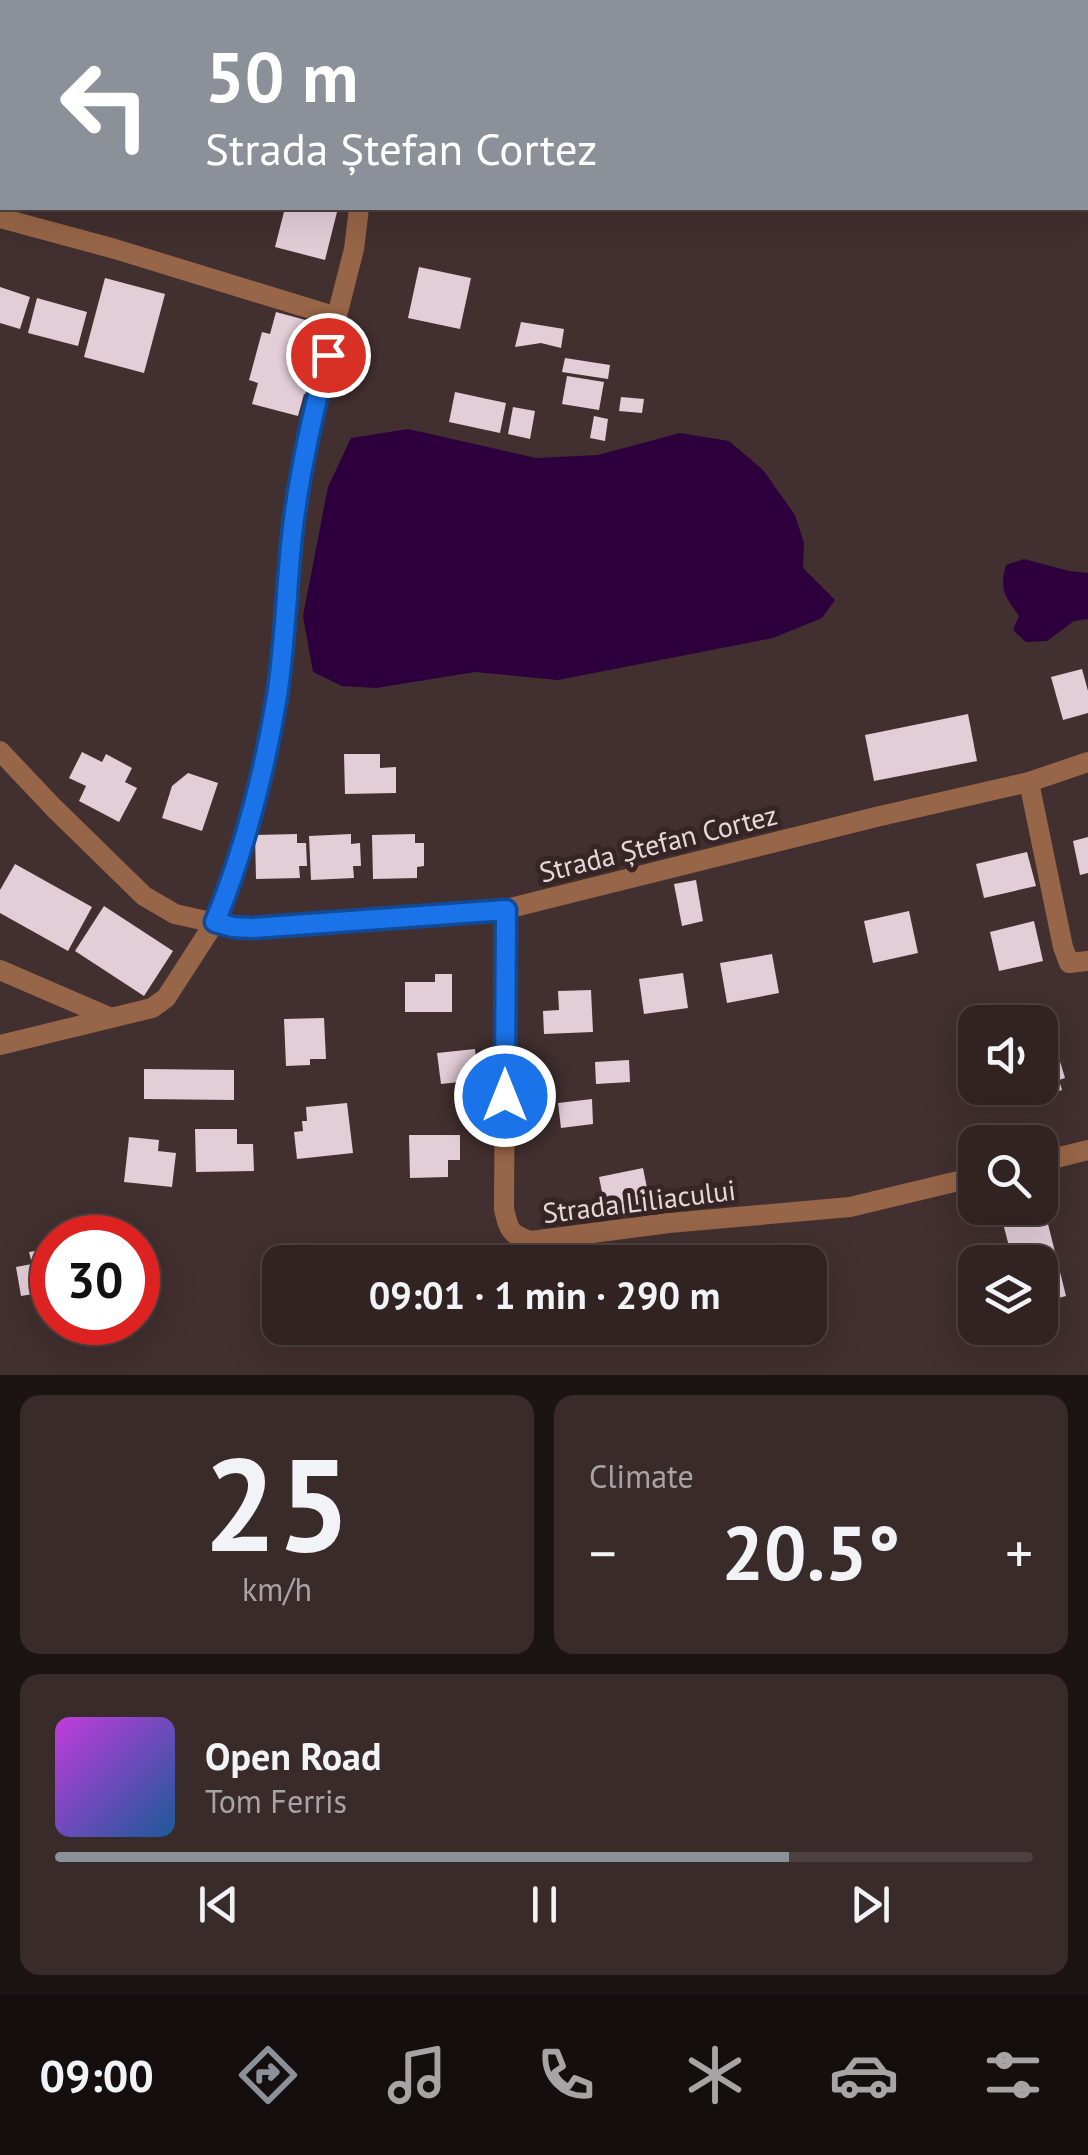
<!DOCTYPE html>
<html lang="en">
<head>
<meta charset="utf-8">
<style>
	:root { --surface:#322323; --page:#3a2b2b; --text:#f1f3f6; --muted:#a8a4a6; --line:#4d4041; --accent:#8c9099 }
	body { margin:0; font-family:"PT Sans",sans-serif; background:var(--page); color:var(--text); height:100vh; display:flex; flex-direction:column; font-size:38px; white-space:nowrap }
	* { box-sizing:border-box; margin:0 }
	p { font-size:32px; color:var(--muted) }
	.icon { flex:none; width:55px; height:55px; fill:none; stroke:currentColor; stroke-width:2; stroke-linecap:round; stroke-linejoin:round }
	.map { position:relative; height:1375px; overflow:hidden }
	.panel { display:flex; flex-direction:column; gap:20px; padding:20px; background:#1c1313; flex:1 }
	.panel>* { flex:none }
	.top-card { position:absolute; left:0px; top:0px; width:1090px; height:210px; box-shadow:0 10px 40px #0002,0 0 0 2px var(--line); background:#8c9099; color:#fff; overflow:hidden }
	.controls { position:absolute; left:958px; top:1005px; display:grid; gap:20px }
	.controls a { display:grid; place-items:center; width:100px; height:100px; border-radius:20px; background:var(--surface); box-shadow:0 10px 40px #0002,0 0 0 2px var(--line); font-size:50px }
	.speed { position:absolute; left:30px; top:1215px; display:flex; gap:20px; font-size:50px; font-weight:700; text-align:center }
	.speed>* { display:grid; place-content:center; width:130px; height:130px; border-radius:50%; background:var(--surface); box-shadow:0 10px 40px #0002,0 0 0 2px var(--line); line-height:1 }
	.speed .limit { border:15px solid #d22; background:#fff; color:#111 }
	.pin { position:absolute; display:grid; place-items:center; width:85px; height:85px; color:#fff; margin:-42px; border:5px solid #fff; border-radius:50%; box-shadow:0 2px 10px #0007 }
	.me { position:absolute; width:110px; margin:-55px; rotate:0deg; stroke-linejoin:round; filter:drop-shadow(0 0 8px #0008) }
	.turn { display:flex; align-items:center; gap:35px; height:210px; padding:0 40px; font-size:45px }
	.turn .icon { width:130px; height:130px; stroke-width:2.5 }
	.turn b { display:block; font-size:70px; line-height:85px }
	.big { font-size:75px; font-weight:700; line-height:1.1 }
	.panel .card { flex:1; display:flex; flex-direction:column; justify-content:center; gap:15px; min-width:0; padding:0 35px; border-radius:20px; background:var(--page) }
	.panel .dial { align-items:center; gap:0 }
	.dial b { font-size:130px; line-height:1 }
	.song { display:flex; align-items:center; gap:30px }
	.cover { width:120px; height:120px; border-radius:15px; background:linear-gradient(135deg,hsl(290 70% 55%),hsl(210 70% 35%)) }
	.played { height:10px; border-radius:5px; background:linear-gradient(90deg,var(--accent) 75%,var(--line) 75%) }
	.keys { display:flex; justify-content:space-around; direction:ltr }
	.heat { display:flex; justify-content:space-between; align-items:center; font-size:55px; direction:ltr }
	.panel .tiles { flex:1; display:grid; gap:20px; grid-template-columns:1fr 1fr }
	.card:last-child { grid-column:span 2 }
	.trip { position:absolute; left:262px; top:1245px; width:565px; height:100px; border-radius:20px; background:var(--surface); box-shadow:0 10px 40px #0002,0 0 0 2px var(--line); font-weight:700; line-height:100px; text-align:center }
	.menu { display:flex; height:160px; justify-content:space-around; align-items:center; background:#140e0e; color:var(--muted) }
	.menu .icon { width:70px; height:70px }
	.menu .current { color:var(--accent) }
	.menu b { font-size:45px; color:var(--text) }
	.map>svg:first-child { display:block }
</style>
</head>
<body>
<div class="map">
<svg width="1088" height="1375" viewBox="0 0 1088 1375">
	<rect width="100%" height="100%" fill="#422f2f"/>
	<!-- water -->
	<g fill="#2d003d">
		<path d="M408,429l128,29 62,-3 82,-22 49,8 34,29 32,45 9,28 -1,25 32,32 -13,18 -49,20 -215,42 -83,-8 -99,16 -34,-2 -29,-14 -10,-56 25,-129 23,-49z"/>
		<path d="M1024,559l45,12 19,2v46l-14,2 -27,20 -21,1 -13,-12 6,-14c-14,-20 -20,-26 -13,-51z"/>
	</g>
	<!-- building -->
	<g fill="#e3ced8">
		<path d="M285,208h53l-13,52 -50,-13z"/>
		<path d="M419,267l52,11 -11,51 -52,-11z"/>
		<path d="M105,278l60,16 -21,79 -60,-16z"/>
		<path d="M0,287l30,10 -10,32 -20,-6z"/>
		<path d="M37,298l50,14 -9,34 -50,-13z"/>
		<path d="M276,312l48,13 -8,28 7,2 -11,41 -8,-2 -6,22 -46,-12 6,-21 -9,-3 13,-48 8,2z"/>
		<path d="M521,322l43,7 -3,19 -20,-5 -26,4z"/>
		<path d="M565,358l45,7 -2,14 -46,-7z"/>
		<path d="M567,376l37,6 -5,28 -37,-6z"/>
		<path d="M455,392l51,11 -6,30 -51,-11z"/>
		<path d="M621,397l23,2 -2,14 -23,-2z"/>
		<path d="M513,407l22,4 -5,28 -22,-5z"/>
		<path d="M594,416l14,3 -3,22 -15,-3z"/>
		<path d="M1082,669l6,22v22l-25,7 -12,-43z"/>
		<path d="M968,714l9,47 -103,20 -9,-46z"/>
		<path d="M82,752l20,10 4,-8 26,14 -7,14 12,6 -18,34 -40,-21 7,-15 -17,-8z"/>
		<path d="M344,754h36v14l16,-1v26l-51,1z"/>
		<path d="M188,773l30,10 -16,48 -40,-13 10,-32z"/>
		<path d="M297,834v9h9l1,23h-8l1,12 -44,1 -1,-44z"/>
		<path d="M351,834v10l9,-1 1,23h-8l1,12 -43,2 -2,-44z"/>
		<path d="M415,834v9h9v23l-7,1v11l-44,1 -1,-44z"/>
		<path d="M1088,837v36l-8,2 -7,-34z"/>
		<path d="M1027,852l9,34 -52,12 -8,-34z"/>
		<path d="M15,864l77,43 -24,44 -68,-38v-23z"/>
		<path d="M696,880l7,41 -21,5 -8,-42z"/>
		<path d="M104,906l69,45 -29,45 -69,-45z"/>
		<path d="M909,911l9,42 -45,10 -9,-42z"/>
		<path d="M1034,921l9,40 -44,10 -9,-39z"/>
		<path d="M772,954l7,39 -52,10 -7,-40z"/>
		<path d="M683,973l5,35 -44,6 -5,-35z"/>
		<path d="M435,974h17v38h-47v-30h30z"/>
		<path d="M591,990l2,42 -49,2 -1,-23 16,-1 -1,-19z"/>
		<path d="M324,1018l2,41h-16v6l-24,1 -2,-47z"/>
		<path d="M1048,1048l3,10 7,-3 7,23 -6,2 3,10 -44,14 -3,-8 -8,2 -3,-10h36v-37z"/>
		<path d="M475,1049l3,31 -37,4 -4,-31z"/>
		<path d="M629,1060l1,22 -34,2 -1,-22z"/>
		<path d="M144,1069l90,1v30l-90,-1z"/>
		<path d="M592,1099l1,25 -32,4 -3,-25z"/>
		<path d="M347,1103l6,50 -56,6 -3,-27 9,-1 -1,-10h5l-1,-14z"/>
		<path d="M195,1129h42v15h16l1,27 -58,1z"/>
		<path d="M409,1135h51v25h-12v17l-38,1z"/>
		<path d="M129,1137l30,3 -1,11 18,2 -4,34 -48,-5z"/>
		<path d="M643,1168l8,40 -44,9 -8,-40z"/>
		<path d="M1046,1216l20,80 -26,7v-41h-27l-9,-35z"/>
		<path d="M41,1250l2,11 9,-2v32l-31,5 -5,-29 16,-3 -3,-12z"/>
		<path d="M406,1328h54l-1,10 -54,-3z"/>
	</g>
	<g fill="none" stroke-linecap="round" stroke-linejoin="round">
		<!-- minor -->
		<g stroke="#976547" stroke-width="20">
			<path d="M320,0l2,2"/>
			<path d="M0,36l2,1"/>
			<path d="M0,218l115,31 222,68"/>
			<path d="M1029,782l34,165 6,16 19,-2"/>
			<path d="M506,909l-2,300c5,22 6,25 27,32l138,-18 181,-16 125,-30"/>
			<path d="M0,970l111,48"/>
			<path d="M0,1045l152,-37 14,-10 49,-76 35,-99 26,-123 9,-66 8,-106 15,-98 46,-181 5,-41"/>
			<path d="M1040,1162l48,-12"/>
		</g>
		<!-- tertiary -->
		<path stroke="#976547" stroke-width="20" d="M0,751l53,56 91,89 31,18 58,13 19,1 254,-19 370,-92 153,-35 59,-20"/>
	</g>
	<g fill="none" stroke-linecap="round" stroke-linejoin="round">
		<defs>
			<path id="route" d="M328,355c-15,57 -28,114 -35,172 -7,58 -7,117 -17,175 -13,76 -32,149 -61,220l18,5 19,1 254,-18 -1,186"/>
		</defs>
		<!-- route casing -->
		<use href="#route" stroke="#114b97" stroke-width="25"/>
		<!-- route -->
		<use href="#route" stroke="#1a73e8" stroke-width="18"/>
	</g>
	<g text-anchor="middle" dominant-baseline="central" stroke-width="10" stroke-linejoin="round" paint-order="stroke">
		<!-- street labels -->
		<g font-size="28" fill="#e5d8d8" stroke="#372525">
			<text transform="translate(658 843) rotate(-14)">Strada Ștefan Cortez</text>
			<text transform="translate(639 1201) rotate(-7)">Strada Liliacului</text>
		</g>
	</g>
</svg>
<div class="controls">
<a><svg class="icon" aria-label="sound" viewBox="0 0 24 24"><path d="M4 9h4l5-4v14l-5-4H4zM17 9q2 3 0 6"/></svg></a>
<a><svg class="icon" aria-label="search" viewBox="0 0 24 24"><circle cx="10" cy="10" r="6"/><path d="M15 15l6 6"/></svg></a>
<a><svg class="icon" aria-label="layers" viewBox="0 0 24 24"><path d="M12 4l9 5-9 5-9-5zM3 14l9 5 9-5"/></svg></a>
</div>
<div class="speed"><div class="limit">30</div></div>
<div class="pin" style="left:328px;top:355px;background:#d93025"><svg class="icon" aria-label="arrive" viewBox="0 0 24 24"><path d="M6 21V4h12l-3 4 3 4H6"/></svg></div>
<svg class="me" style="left:505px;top:1096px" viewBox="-20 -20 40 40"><circle r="17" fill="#1a73e8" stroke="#fff" stroke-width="3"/><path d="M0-11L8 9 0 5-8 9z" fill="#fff"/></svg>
<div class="trip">09:01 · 1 min · 290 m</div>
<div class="top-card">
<div class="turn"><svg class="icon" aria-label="left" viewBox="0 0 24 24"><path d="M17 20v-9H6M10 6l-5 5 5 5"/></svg><div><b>50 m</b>Strada Ștefan Cortez</div></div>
</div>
</div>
<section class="panel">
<div class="tiles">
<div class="card dial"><b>25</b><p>km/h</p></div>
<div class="card"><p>Climate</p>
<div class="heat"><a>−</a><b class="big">20.5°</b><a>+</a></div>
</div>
<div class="card">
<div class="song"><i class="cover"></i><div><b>Open Road</b><p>Tom Ferris</p></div></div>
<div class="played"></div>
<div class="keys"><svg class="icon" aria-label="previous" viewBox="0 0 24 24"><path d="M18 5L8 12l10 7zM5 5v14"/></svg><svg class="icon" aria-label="pause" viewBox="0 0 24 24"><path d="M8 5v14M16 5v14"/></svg><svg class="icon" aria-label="next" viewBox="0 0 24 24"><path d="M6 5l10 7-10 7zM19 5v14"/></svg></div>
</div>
</div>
</section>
<nav class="menu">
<b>09:00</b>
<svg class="icon current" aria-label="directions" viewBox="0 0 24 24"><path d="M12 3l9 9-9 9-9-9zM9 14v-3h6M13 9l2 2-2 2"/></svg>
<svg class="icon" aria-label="music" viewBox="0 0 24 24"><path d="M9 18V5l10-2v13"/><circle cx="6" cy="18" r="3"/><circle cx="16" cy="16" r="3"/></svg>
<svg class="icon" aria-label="phone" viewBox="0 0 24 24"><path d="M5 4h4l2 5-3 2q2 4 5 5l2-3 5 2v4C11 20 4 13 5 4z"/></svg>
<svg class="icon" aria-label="climate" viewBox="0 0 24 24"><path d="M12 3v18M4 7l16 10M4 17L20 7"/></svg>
<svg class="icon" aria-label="car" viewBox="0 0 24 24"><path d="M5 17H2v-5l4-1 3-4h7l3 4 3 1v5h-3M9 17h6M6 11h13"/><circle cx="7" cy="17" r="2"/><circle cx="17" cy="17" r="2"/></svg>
<svg class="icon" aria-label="filters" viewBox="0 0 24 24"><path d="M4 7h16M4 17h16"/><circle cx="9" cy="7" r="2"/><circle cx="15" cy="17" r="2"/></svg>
</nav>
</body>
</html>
